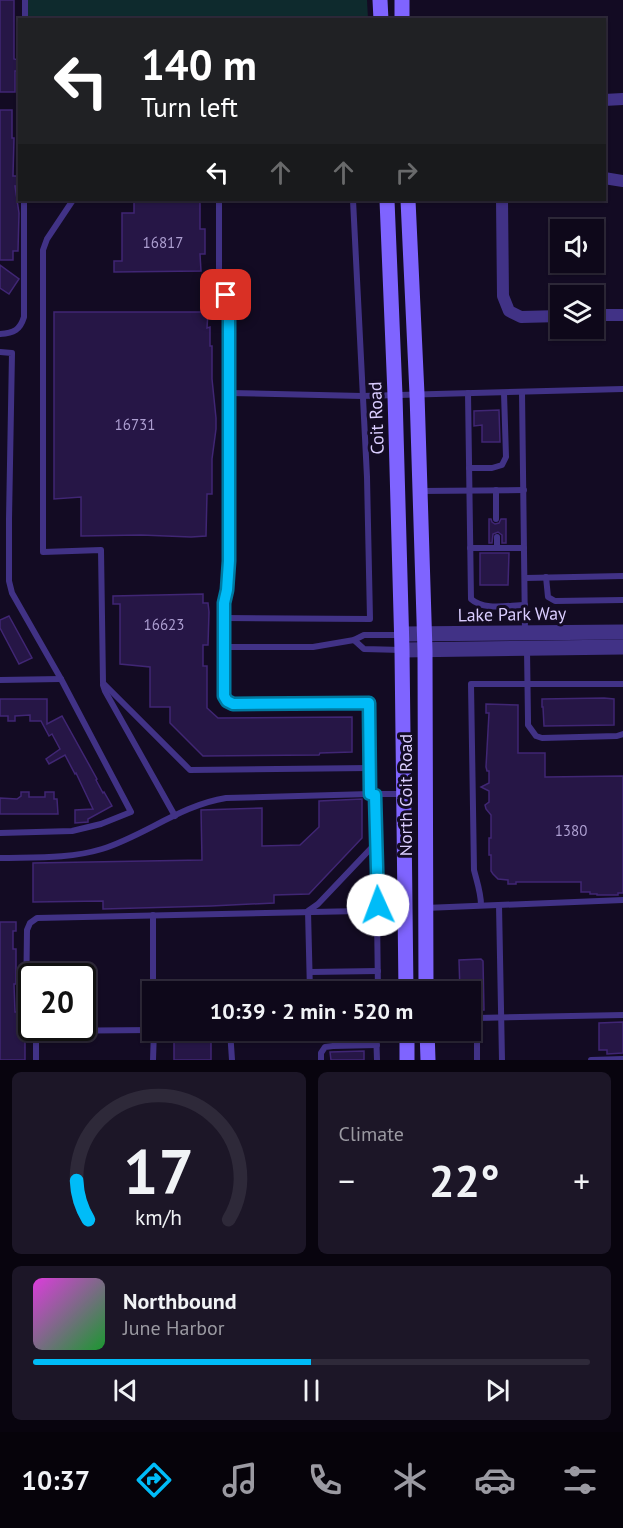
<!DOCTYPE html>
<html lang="en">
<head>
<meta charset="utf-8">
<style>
	:root { --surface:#0e081a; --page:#1c1627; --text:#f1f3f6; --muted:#9b9aa2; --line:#2e2939; --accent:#00bcf8 }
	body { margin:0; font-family:"PT Sans",sans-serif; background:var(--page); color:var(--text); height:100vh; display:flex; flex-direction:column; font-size:22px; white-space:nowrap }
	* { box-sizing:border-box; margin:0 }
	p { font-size:20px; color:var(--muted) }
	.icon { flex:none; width:33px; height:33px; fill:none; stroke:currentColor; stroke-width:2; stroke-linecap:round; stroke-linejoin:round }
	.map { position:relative; height:1060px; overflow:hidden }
	.sheet { display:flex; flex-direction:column; gap:12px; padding:12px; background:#08040e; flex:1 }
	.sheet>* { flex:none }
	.top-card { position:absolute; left:18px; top:18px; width:588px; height:183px; border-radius:0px; box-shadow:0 2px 4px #0004,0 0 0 2px var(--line); background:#202124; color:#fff; overflow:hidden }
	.controls { position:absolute; left:550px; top:219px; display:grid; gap:12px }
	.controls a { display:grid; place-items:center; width:54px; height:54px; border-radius:0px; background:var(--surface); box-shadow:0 2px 4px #0004,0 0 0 2px var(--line); font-size:30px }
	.speed { position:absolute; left:18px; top:963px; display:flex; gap:12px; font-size:30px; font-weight:700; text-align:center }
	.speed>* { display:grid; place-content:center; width:78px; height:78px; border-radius:50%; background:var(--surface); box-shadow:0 2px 4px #0004,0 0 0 2px var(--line); line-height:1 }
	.speed .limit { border:3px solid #111; border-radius:9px; background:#fff; color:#111 }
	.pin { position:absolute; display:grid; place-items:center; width:51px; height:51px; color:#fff; margin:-26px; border-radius:12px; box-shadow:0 3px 9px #0006 }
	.me { position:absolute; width:66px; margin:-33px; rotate:358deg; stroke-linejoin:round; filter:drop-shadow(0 0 4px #0008) }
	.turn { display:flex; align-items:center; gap:21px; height:126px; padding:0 24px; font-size:27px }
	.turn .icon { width:78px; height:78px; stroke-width:2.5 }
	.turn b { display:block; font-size:42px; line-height:51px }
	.lanes { display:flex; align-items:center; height:57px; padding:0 24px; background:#0003; justify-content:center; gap:30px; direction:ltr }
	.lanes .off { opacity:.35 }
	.big { font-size:45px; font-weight:600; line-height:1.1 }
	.sheet .tile { flex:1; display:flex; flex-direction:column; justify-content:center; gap:9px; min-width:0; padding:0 21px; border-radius:9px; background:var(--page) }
	.sheet .dial { align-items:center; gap:0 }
	.dial svg { height:156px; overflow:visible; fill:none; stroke:var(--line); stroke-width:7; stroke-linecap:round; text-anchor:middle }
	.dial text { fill:var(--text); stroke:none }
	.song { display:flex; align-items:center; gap:18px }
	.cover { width:72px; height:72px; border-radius:9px; background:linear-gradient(135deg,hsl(300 70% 55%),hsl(130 70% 35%)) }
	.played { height:6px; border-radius:3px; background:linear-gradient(90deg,var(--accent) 50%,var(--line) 50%) }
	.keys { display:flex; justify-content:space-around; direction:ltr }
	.heat { display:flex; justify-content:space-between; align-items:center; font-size:33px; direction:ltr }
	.sheet .tiles { flex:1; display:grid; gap:12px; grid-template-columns:1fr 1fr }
	.tile:last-child { grid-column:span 2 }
	.trip { position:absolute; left:142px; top:981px; width:339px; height:60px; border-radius:0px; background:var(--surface); box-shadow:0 2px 4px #0004,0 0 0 2px var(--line); font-weight:600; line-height:60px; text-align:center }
	.tab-bar { display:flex; height:96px; justify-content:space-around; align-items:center; background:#06030a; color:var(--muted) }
	.tab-bar .icon { width:42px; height:42px }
	.tab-bar .active { color:var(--accent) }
	.tab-bar b { font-size:27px; color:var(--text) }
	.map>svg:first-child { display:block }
</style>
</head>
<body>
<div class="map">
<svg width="623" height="1060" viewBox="0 0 623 1060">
	<rect width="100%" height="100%" fill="#130b23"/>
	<!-- green -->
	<path fill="#0e2a2d" d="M28,0h339l1,19h-340z"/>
	<!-- building -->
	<g fill="#261646" stroke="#402674" stroke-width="1.5">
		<path d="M0,0h14v59l5,1 -1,11h-3v21h-15z"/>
		<path d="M0,110h12v28h2l-1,38h5v10h-3l4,27 -1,38h-5v9h-13z"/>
		<path d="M134,200h66v29h5v25h-5l1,17 -87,1v-11h8v-48h12z"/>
		<path d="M0,265l19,14 -10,15 -9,-6z"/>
		<path d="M54,312h154l-1,16 3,-1v19h2v33l4,39v11l-4,30v35h-5l-1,42 -15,1 -50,-2 -60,1v-39l-27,2z"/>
		<path d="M499,410l1,32h-18v-17l-8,1v-15z"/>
		<path d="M489,519h2l1,3 3,2 4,-1 2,-4h5v24h-4v-8l-4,-3 -5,2 -1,9h-3z"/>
		<path d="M480,553h29l-1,32h-28z"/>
		<path d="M203,594v9h5l1,9 -1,33h-5v21h4v42l11,10 134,-1v35l-32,1 -1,2 -116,1 -33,-33v-16h-20v-40l-30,-3v-60h-7v-8z"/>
		<path d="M9,616l23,42 -13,6 -19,-36v-8z"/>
		<path d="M604,698l10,1v26l-70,1 -1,-19h-1v-8z"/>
		<path d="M0,699h47v25l15,-8 35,63 -1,1 7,13 1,-1 8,14 -24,13v3l-13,1v-13l18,-1 -17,-36 -1,1 -10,-19 -16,9 -3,-5 14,-10 -8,-15 -3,2 -8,-15h-11v-6l-15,1v5h-7v-5h-8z"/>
		<path d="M486,704l32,1v48h27v24l78,-1v117h-5v2h-21v-1h-7v-2h-9v-10h-65v2h-8v-4l-10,-1 -5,-5 -2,-3v-16h-2v-17h2v-23l-5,-6 -1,-4 4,-3v-11l-8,-4 8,-4v-12h-2l-1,-4 3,-54h-3z"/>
		<path d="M21,792h8v5h16v-5h9v7h3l1,15h-58v-16l17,1 4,-3z"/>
		<path d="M362,799v39l-53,56 -35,1v8l-63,3 -108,3v-8l-70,1v-39l169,-3 -1,-50 61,-2v38l38,-1 19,-18v-26z"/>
		<path d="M0,922h16v9h-3v18h3v35h-2l1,28h10v48h-25z"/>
		<path d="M481,959l2,2 1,49h-13v-18h-11l-1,-32z"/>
		<path d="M368,980l1,12h-43v-11z"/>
		<path d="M623,1022v31l-16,1v-4h-8v-27z"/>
		<rect x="174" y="1037" width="37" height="23"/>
		<path d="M364,1051v9h-33l-1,-8z"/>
	</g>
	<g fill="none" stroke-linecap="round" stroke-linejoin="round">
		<!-- service -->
		<g stroke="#413286" stroke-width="6">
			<path d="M25,20v-20"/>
			<path d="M73,200l-26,39 -4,11v302l58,-2 2,133 87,87 180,-2"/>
			<path d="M219,200v82c1,9 8,13 10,20v259l-2,29 -3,13v93l3,5 6,3 136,-1 1,91"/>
			<path d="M0,334c14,-1 20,-4 24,-17v-117"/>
			<path d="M0,352l12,1 -3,166v62l3,12 49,86 70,133 -30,12 -29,7 -72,2"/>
			<path d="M522,392l3,239"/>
			<path d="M229,393l133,3 261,-7"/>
			<path d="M468,393l3,206c13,12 38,6 54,6"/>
			<path d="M469,468h23l10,-3 4,-8 -2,-64"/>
			<path d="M496,490v29"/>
			<path d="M420,491l104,-1"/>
			<path d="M497,537v11"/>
			<path d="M470,548h54"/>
			<path d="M546,577l2,20 7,4 68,-1"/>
			<path d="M525,578l98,-2"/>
			<path d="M224,618l146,1 -3,-142 -14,-277"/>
			<path d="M354,640l10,9 38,1"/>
			<path d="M224,647h89l41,-7 10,-5h37"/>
			<path d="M527,650l1,70v5l8,11 6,2 75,-2 6,-2"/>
			<path d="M0,680l61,-1"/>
			<path d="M103,685l2,6 70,125"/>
			<path d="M375,795l3,110"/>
			<path d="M0,858c33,-1 69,1 102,-9 42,-13 79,-44 124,-51l144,-4h33"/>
			<path d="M404,904l-38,2 -6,5 5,4 40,-1"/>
			<path d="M481,905c0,-12 -4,-23 -7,-35l-3,-186h152"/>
			<path d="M499,905l3,155"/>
			<path d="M425,908l198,-8"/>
			<path d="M153,915v77"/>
			<path d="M377,915l1,77"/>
			<path d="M310,972l68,-1"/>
			<path d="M310,992l-2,-81 10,-7 58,-61"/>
			<path d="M32,1009l-6,-4 1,-75 3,-7 7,-5 323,-7"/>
			<path d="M36,1028v32"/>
			<path d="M230,1030l2,30"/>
			<path d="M376,1030l1,30"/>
			<path d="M36,1031l117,-1"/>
			<path d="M153,1060l1,-30"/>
			<path d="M321,1060v-7l4,-6 8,-1 44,-1"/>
			<path d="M477,1060v-42l146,-3"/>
			<path d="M591,1060l32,-1"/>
		</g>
		<!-- minor -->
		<g stroke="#413286" stroke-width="12">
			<path d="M604,100l19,-1"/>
			<path d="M604,178l19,3"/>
			<path d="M502,200l1,96 6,15 12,6 40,-1"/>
			<path d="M594,315h29"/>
		</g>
		<!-- tertiary -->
		<g stroke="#413286" stroke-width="15">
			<path d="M402,634l221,-2"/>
			<path d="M402,650l221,-3"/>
		</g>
		<!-- secondary -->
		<g stroke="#7f64ff" stroke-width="15">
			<path d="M380,0l1,20"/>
			<path d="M402,0v20"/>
			<path d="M387,200l8,195 7,255 4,342"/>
			<path d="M408,200l9,194 8,257 1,341"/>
			<path d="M407,1030v30"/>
			<path d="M427,1030l1,30"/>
		</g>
	</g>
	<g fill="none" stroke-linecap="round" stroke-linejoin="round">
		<defs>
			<path id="route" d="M226,295l3,7v259l-2,29 -3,13v93l3,5 6,3 136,-1 1,91 5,1 3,110"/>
		</defs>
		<!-- route casing -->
		<use href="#route" stroke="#007aa1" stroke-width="15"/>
		<!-- route -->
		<use href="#route" stroke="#00bcf8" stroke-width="10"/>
	</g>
	<g text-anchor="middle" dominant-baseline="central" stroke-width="6" stroke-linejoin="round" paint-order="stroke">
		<!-- number labels -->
		<g font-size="15" fill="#ad9fd1">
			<text x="163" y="242">16817</text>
			<text x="135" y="424">16731</text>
			<text x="164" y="624">16623</text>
			<text x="571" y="830">1380</text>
		</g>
		<!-- street labels -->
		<g font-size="18" fill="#dacdff" stroke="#130b23">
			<text transform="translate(376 418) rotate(-92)">Coit Road</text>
			<text transform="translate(512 614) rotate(-1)">Lake Park Way</text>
			<text transform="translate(405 795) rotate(-90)">North Coit Road</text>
		</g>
	</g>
</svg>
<div class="controls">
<a><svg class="icon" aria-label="sound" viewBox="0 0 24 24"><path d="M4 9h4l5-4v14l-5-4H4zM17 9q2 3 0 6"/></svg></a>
<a><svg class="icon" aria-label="layers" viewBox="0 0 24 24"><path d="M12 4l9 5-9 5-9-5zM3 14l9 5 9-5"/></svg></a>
</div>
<div class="speed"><div class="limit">20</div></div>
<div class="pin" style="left:226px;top:295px;background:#d93025"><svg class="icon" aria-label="arrive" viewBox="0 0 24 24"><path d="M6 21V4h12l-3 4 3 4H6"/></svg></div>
<svg class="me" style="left:378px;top:905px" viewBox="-20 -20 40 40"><circle r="19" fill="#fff"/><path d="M0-13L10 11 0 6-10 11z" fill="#00bcf8"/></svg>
<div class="trip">10:39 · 2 min · 520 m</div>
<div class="top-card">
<div class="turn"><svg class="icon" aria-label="left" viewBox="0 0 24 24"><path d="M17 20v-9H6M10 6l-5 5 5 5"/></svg><div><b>140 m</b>Turn left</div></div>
<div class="lanes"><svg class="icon" aria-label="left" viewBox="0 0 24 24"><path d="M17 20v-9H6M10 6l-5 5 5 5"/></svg><svg class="icon off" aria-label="ahead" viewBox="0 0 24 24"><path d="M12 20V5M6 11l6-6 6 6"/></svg><svg class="icon off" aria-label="ahead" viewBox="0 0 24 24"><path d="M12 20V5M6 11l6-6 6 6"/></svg><svg class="icon off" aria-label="right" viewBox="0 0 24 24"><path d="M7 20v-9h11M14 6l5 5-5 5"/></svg></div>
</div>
</div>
<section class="sheet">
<div class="tiles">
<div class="tile dial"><svg viewBox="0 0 100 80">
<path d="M14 69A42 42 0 1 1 86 69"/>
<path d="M14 69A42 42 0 0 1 8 49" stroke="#00bcf8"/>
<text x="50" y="56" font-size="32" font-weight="700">17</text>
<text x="50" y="72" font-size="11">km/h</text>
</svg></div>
<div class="tile"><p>Climate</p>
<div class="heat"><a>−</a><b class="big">22°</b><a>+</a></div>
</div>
<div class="tile">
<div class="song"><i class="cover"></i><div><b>Northbound</b><p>June Harbor</p></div></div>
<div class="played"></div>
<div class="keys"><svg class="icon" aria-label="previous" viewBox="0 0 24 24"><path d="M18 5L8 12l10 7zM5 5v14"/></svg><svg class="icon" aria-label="pause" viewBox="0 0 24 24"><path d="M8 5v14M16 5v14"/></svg><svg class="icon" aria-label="next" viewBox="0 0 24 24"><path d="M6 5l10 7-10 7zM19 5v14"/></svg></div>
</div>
</div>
</section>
<nav class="tab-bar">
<b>10:37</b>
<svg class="icon active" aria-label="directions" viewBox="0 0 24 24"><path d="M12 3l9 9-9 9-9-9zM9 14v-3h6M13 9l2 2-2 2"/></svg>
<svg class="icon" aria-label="music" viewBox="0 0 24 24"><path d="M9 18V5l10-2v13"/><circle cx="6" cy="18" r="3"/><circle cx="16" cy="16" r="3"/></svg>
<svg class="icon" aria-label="phone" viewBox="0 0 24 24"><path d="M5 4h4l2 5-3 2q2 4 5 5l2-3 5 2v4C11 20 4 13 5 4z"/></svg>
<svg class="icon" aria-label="climate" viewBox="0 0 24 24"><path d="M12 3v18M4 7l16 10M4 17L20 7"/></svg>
<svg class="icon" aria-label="car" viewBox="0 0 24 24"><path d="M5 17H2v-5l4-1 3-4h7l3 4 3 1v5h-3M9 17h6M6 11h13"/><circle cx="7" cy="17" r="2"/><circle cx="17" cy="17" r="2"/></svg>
<svg class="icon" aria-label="filters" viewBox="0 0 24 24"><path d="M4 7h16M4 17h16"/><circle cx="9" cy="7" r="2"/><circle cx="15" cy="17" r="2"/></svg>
</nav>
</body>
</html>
